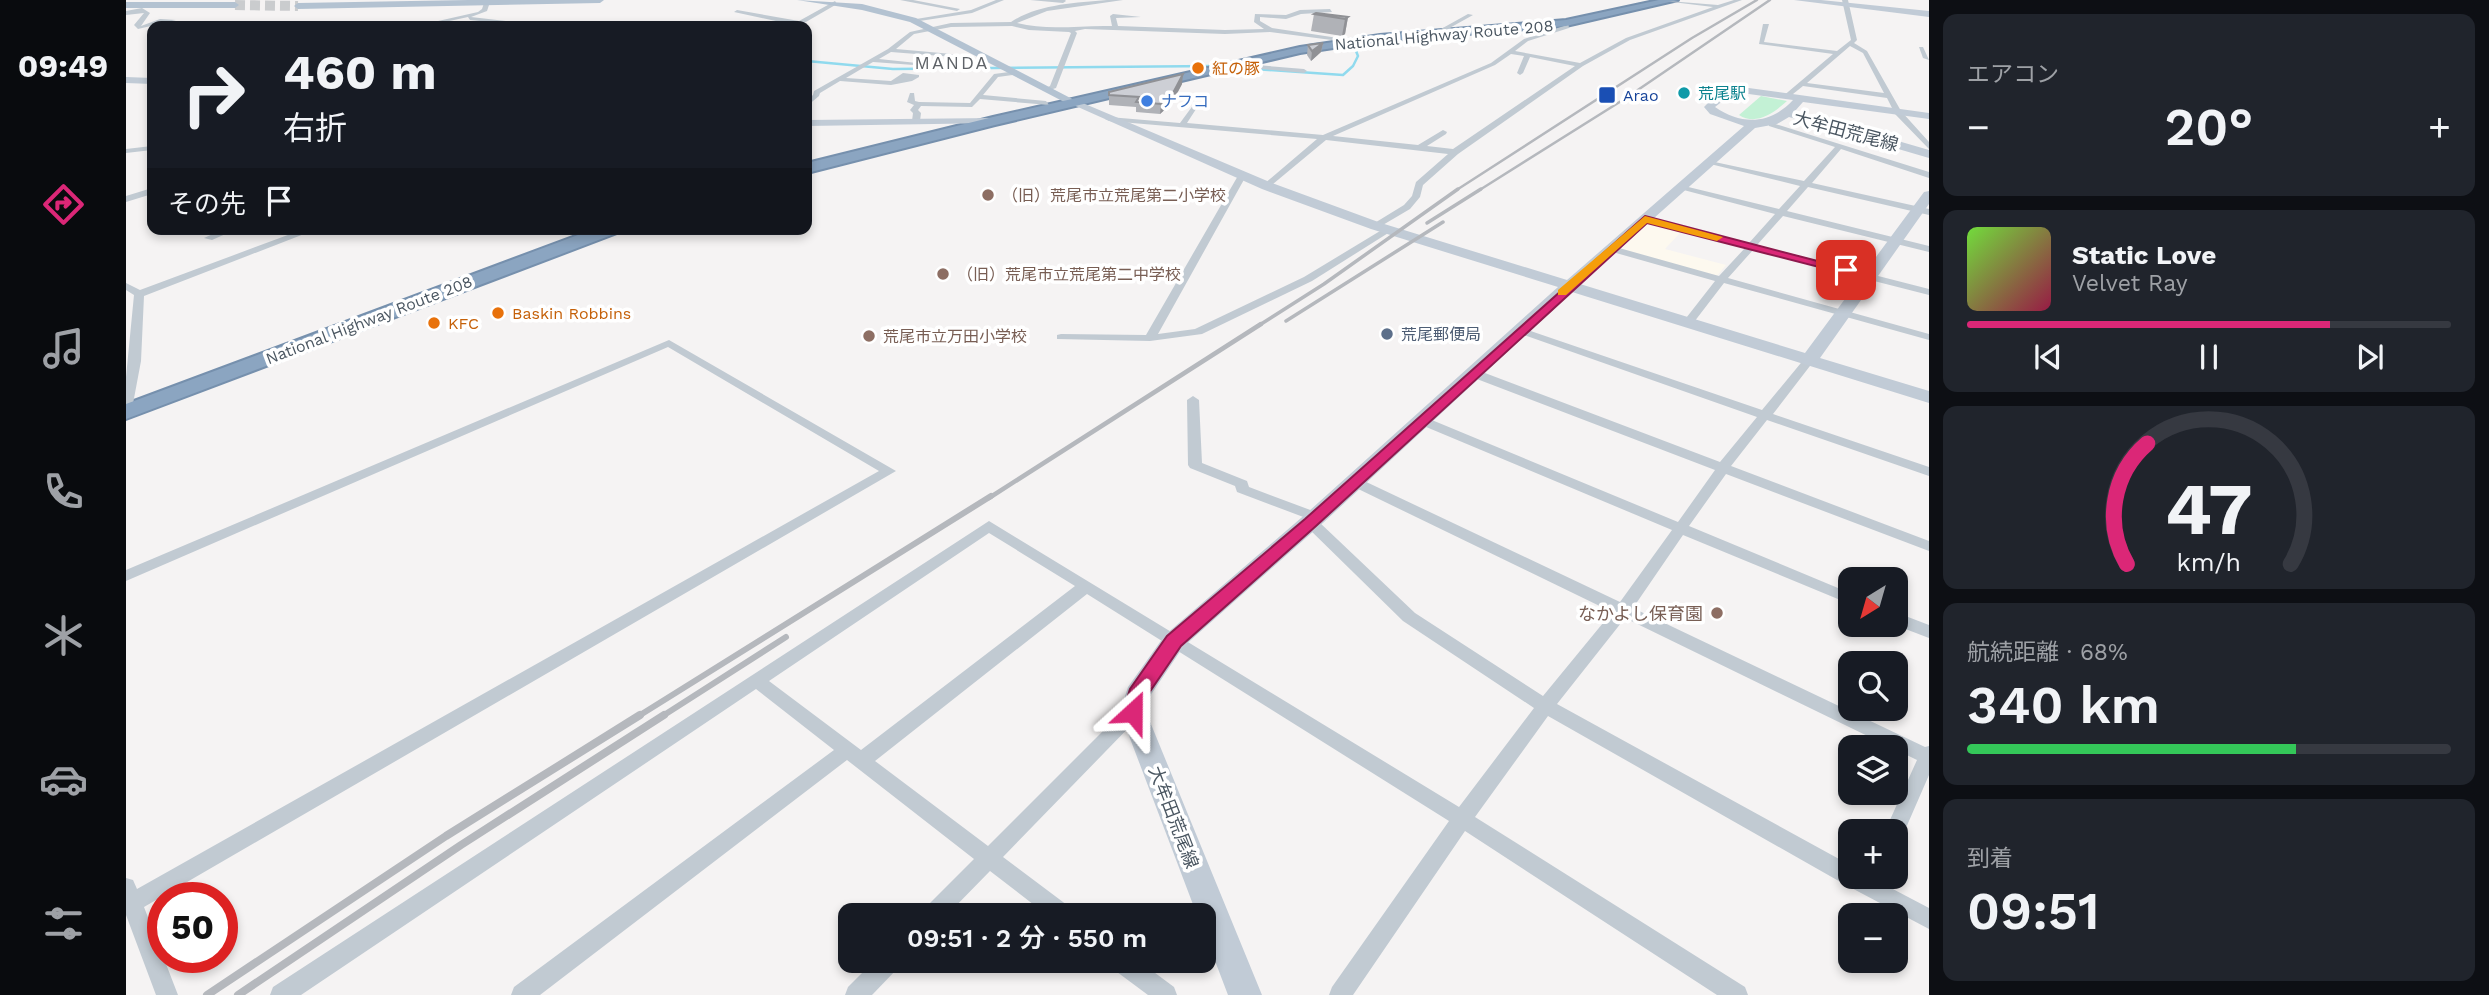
<!DOCTYPE html>
<html lang="ja">
<head>
<meta charset="utf-8">
<style>
	:root { --surface:#171b24; --page:#20242c; --text:#f1f3f6; --muted:#9ea1a6; --line:#363941; --accent:#db2777 }
	body { margin:0; font-family:"Work Sans","Noto Sans JP",sans-serif; background:var(--page); color:var(--text); height:100vh; display:flex; flex-direction:column; font-size:26px; white-space:nowrap }
	* { box-sizing:border-box; margin:0 }
	p { font-size:23px; color:var(--muted) }
	.icon { flex:none; width:38px; height:38px; fill:none; stroke:currentColor; stroke-width:2; stroke-linecap:round; stroke-linejoin:round }
	.map { position:relative; flex:1; overflow:hidden }
	.sheet { display:flex; flex-direction:column; gap:14px; padding:14px; background:#0d0f14; width:560px }
	.sheet>* { flex:none }
	.hud { position:absolute; left:21px; top:21px; width:665px; height:214px; border-radius:14px; box-shadow:0 4px 10px #0003; background:#171b24; color:var(--text); overflow:hidden }
	.needle { width:46px; rotate:217deg }
	.buttons { position:absolute; left:1712px; top:567px; display:grid; gap:14px }
	.buttons a { display:grid; place-items:center; width:70px; height:70px; border-radius:14px; background:var(--surface); box-shadow:0 4px 10px #0003; font-size:35px }
	.speed { position:absolute; left:21px; top:882px; display:flex; gap:14px; font-size:35px; font-weight:700; text-align:center }
	.speed>* { display:grid; place-content:center; width:91px; height:91px; border-radius:50%; background:var(--surface); box-shadow:0 4px 10px #0003; line-height:1 }
	.speed .limit { border:10px solid #d22; background:#fff; color:#111 }
	.pin { position:absolute; display:grid; place-items:center; width:60px; height:60px; color:#fff; margin:-30px; border-radius:14px; box-shadow:0 4px 10px #0006 }
	.me { position:absolute; width:77px; margin:-38px; rotate:24deg; stroke-linejoin:round; filter:drop-shadow(0 0 5px #0008) }
	.turn { display:flex; align-items:center; gap:24px; height:147px; padding:0 21px; font-size:32px }
	.turn .icon { width:91px; height:91px; stroke-width:2.5 }
	.turn b { display:block; font-size:49px; line-height:60px }
	.then { display:flex; align-items:center; height:66px; padding:0 21px; background:#0003; gap:14px; font-size:26px }
	.big { font-size:52px; font-weight:600; line-height:1.1 }
	.sheet .card { flex:1; display:flex; flex-direction:column; justify-content:center; gap:10px; min-width:0; padding:0 24px; border-radius:14px; background:var(--page) }
	.sheet .dial { align-items:center; gap:0 }
	.dial svg { height:182px; overflow:visible; fill:none; stroke:var(--line); stroke-width:7; stroke-linecap:round; text-anchor:middle }
	.dial text { fill:var(--text); stroke:none }
	.song { display:flex; align-items:center; gap:21px }
	.cover { width:84px; height:84px; border-radius:10px; background:linear-gradient(135deg,hsl(100 70% 55%),hsl(340 70% 35%)) }
	.played { height:7px; border-radius:4px; background:linear-gradient(90deg,var(--accent) 75%,var(--line) 75%) }
	.keys { display:flex; justify-content:space-around; direction:ltr }
	.heat { display:flex; justify-content:space-between; align-items:center; font-size:38px; direction:ltr }
	.charge { height:10px; border-radius:5px; background:linear-gradient(90deg,#34c759 68%,var(--line) 0) }
	.trip { position:absolute; left:712px; top:903px; width:378px; height:70px; border-radius:14px; background:var(--surface); box-shadow:0 4px 10px #0003; font-weight:600; line-height:70px; text-align:center }
	main { display:flex; flex:1; min-height:0 }
	.tab-bar { display:flex; flex-direction:column; width:126px; justify-content:space-around; align-items:center; background:#090b0e; color:var(--muted) }
	.tab-bar .icon { width:49px; height:49px }
	.tab-bar .active { color:var(--accent) }
	.tab-bar b { font-size:32px; color:var(--text) }
	.map>svg:first-child { display:block }
</style>
</head>
<body>
<main>
<nav class="tab-bar">
<b>09:49</b>
<svg class="icon active" aria-label="directions" viewBox="0 0 24 24"><path d="M12 3l9 9-9 9-9-9zM9 14v-3h6M13 9l2 2-2 2"/></svg>
<svg class="icon" aria-label="music" viewBox="0 0 24 24"><path d="M9 18V5l10-2v13"/><circle cx="6" cy="18" r="3"/><circle cx="16" cy="16" r="3"/></svg>
<svg class="icon" aria-label="phone" viewBox="0 0 24 24"><path d="M5 4h4l2 5-3 2q2 4 5 5l2-3 5 2v4C11 20 4 13 5 4z"/></svg>
<svg class="icon" aria-label="climate" viewBox="0 0 24 24"><path d="M12 3v18M4 7l16 10M4 17L20 7"/></svg>
<svg class="icon" aria-label="car" viewBox="0 0 24 24"><path d="M5 17H2v-5l4-1 3-4h7l3 4 3 1v5h-3M9 17h6M6 11h13"/><circle cx="7" cy="17" r="2"/><circle cx="17" cy="17" r="2"/></svg>
<svg class="icon" aria-label="filters" viewBox="0 0 24 24"><path d="M4 7h16M4 17h16"/><circle cx="9" cy="7" r="2"/><circle cx="15" cy="17" r="2"/></svg>
</nav>
<div class="map">
<svg width="1803" height="995" viewBox="0 0 1803 995">
	<rect width="100%" height="100%" fill="#f5f3f3"/>
	<!-- commercial -->
	<path fill="#fdf9ef" d="M1522,222l34,9 -17,18 61,16 -9,11 -100,-27z"/>
	<!-- green -->
	<path fill="#c3f1d5" d="M1635,96l26,5c-13,12 -31,25 -48,14z"/>
	<g fill="none" stroke-linecap="round" stroke-linejoin="round">
		<!-- stream -->
		<path stroke="#90daee" stroke-width="2.5" d="M681,61l86,8 319,-3 131,9 10,-9 5,-10 -2,-5 13,-8h18"/>
		<!-- primary-tunnel -->
		<path stroke="#caccce" stroke-width="10" stroke-dasharray="10 5" stroke-linecap="butt" d="M109,5l63,1"/>
		<defs>
			<g id="highway">
				<path d="M1533,0h19l-112,26 -186,15 -80,12 -305,72 -188,48v-10l186,-46 307,-70 80,-12 186,-15z"/>
				<path d="M468,229h26l-3,4 -491,186v-15z"/>
			</g>
		</defs>
		<!-- highway casing -->
		<use href="#highway" stroke="#7690ad" stroke-width="4"/>
		<!-- street -->
		<g fill="#c1cad2" fill-rule="evenodd">
			<path d="M364,0h7l-8,5 -2,6 -16,6 43,5 2,3 -46,-5 -2,-3 -42,9h-10l62,-14 4,-3 2,-6z"/>
			<path d="M774,0h13l47,9 -3,2z"/>
			<path d="M870,0h8l-32,13 -59,9 -3,-2 61,-10z"/>
			<path d="M904,0h35l1,1 -3,2z"/>
			<path d="M981,0h16l-76,11 -30,12c31,8 63,2 95,3l-2,-10 3,-2 28,3 -25,1 2,8 107,4 39,-1 -10,-7 1,-8 31,1 14,-5 30,-1 2,3 -31,2 -15,5 -26,-2v4l12,7 86,13 -3,2 -85,-11 -45,2 -140,-5 -10,2 2,2 -21,55 -9,3 -3,-2 6,-3 21,-53 -2,-1 -40,-2 -17,-4 -61,1 -37,7 -18,15 56,5 2,3 -63,-5 -12,7 38,4 -3,2 -41,-3 -27,16 45,3 12,-8 16,2v2l-7,4 -21,4 -51,-4 -20,12 -1,3 -12,10v-6l6,-5 1,-4 74,-42 22,-17 41,-9 60,-1c27,-18 64,-19 96,-22z"/>
			<path d="M1530,0l62,5 16,-5h8l-112,40 -47,26 -125,88 -35,31 -3,12 -10,12 -34,20 -5,-3 2,-2 31,-19 8,-9 4,-14 32,-28 -122,-14 -59,49 -3,-1v-4l53,-45 -208,-18 -4,-2 4,-2 71,6 14,-19 4,2 -11,17 136,12 168,-72 33,-24 40,-13v-4h4l1,6 -41,13 -13,10 65,12 46,-25 87,-31zM1385,54l13,2 -7,17 3,2 3,-2 7,-16 45,9 -122,83 -26,-3 19,-12 1,-2 -4,-2 -25,15 -85,-9 162,-71z"/>
			<path d="M1716,0h6l9,40 -3,3 13,8 34,60 28,31v7l-34,-35 -8,-16 -84,-12 -15,12 -6,-1 51,-43 -74,-10 4,-20h6l-5,18 73,9 14,-11zM1724,46l13,7 21,40 -77,-10z"/>
			<path d="M709,1l2,3 -38,22 -65,-14 3,-2 62,11z"/>
			<path d="M16,8l8,5 -9,13 19,-7 16,1 -38,9 -4,-4 10,-12 -18,2v-4z"/>
			<path d="M1342,14l5,1 -36,20 -5,-1z"/>
			<path d="M1793,47h4l6,13 -6,-2z"/>
			<path d="M1106,63l72,6 3,2 -3,2 -74,-7z"/>
			<path d="M891,71l2,3 -21,3 -15,18 63,6 3,4 -69,-6 -8,8 -51,-1 -3,4 3,3 -1,8 -4,2 -4,-2 1,-8 -3,-3 4,-5 -7,-3 3,-9h4l1,8 4,1 51,1 24,-29z"/>
			<path d="M1643,122l160,50v6l-88,-29 -29,34 117,26v6l-121,-28 -21,24 142,35v6l-146,-36 -26,29 172,44v6l-176,-45 -25,28 201,56v6l-205,-57 -33,43h-8v-4l32,-41 -106,-30 -2,-2 5,-3 107,30 26,-28 -105,-29 5,-3 104,27 26,-29 -99,-26 4,-3 99,24 21,-23 -94,-23 4,-2 94,20 31,-34 -66,-21z"/>
			<path d="M26,146v4l-26,3v-4z"/>
			<path d="M1113,174l7,2 -88,158 37,-5 109,-52 81,-49 8,2 -81,51 -110,53 -52,7 -93,-2v-4l4,-1 85,1z"/>
			<path d="M26,188v6l-26,8v-6z"/>
			<path d="M98,229h13l-25,11 -8,-2z"/>
			<path d="M178,229h13l-173,67 -3,65 -9,48 -6,4v-36l8,-82 -8,-5v-7l14,7z"/>
			<path d="M1396,328l240,82 43,-52h8v4l-40,52 156,53v9l-162,-56 -36,46 198,75v10l-203,-77 -37,52 161,67v11l-167,-69 -50,73 292,139 4,-1v29l-27,62 -7,3v-9h-10l32,-71 -292,-142 -68,86 293,161v12h20l59,31v21l-85,-45 -296,-168 -73,101 270,170 3,8h-31l-252,-164 -112,164h-24l3,-8 117,-166 -362,-227 -212,167 113,85 139,-139 6,-2 6,2 3,5 -3,5 -136,140 68,51 3,7h-27l-57,-44 -43,44h-25l3,-7 49,-49 -127,-99 -307,235h-29l3,-8 320,-237 -78,-61 -455,306h-31l3,-8 716,-466 470,286 75,-99 -131,-87 -98,-96 -2,-3 3,-4 -69,-26 -2,-6 -45,-18 -2,-3 -1,-65 6,-4 6,4 3,63 45,18 2,6 72,27 2,3 -5,4 97,92 128,83 69,-84 -262,-127 -2,-3 2,-3h10l260,123 52,-72 -253,-106 -2,-3 2,-3h8l251,104 37,-52 -246,-94v-6h8l243,92 37,-45 -239,-84 -2,-2zM863,533l86,53 -214,164 -92,-69z"/>
			<path d="M543,340l227,131 -752,436 34,88h-22l-30,-80v-37l7,2 4,9 742,-418 -211,-124 -542,234v-11z"/>
			<path d="M1769,612l34,13v13l-34,-13z"/>
			<path d="M748,961h26l-3,8 -25,26h-27l3,-8z"/>
			<path d="M984,961h29l35,26 3,8h-29l-35,-26z"/>
		</g>
		<!-- secondary -->
		<g fill="#c1cbd6" fill-rule="evenodd">
			<path d="M1668,0h27l108,11v6z"/>
			<path d="M0,77l26,1v6l-26,-1z"/>
			<path d="M1608,86l195,27v6l-126,-17 -8,9 134,39v8l-140,-41 -12,7 -22,4 -175,156 225,69 119,-161 5,-1v13l-109,154 109,33v12l-357,-111 -248,230 -141,125 -33,49 -4,16 116,283h-34l-24,-63v-17h-7l-77,-203 8,-25 37,-52 143,-123 250,-225 -187,-58 -109,-40 -193,-86 9,-2 194,82 109,40 186,57 177,-154 -34,-12 -6,-7 19,-19zM1608,92l59,8c-22,24 -51,26 -78,7z"/>
			<path d="M867,118l6,3 -2,2 -190,3v-6z"/>
		</g>
		<!-- primary -->
		<g fill="#b3c2d1" fill-rule="evenodd">
			<path d="M342,0h136l-4,3 -302,6 -4,-3 4,-3z"/>
			<path d="M671,0l65,4 54,14 164,85 -10,2 -160,-83 -48,-12z"/>
			<path d="M0,2h109l4,3 -4,3h-109z"/>
		</g>
		<!-- highway -->
		<use href="#highway" fill="#8ba5c1" fill-rule="evenodd"/>
		<!-- rail-far4 -->
		<g stroke="#b5b8bd" stroke-width="2.5">
			<path d="M1329,191l237,-153 65,-38"/>
			<path d="M1352,191l148,-93 144,-98"/>
		</g>
		<!-- rail-far3 -->
		<g stroke="#b5b8bd" stroke-width="3.5">
			<path d="M1301,223l54,-34"/>
			<path d="M1160,321l157,-99"/>
			<path d="M1132,326l66,-42 134,-95"/>
		</g>
		<!-- rail-far2 -->
		<path stroke="#b5b8bd" stroke-width="4.5" d="M863,498l272,-174"/>
		<!-- rail-far1 -->
		<g stroke="#b5b8bd" stroke-width="6">
			<path d="M511,717l354,-221"/>
			<path d="M535,717l125,-80"/>
		</g>
		<!-- rail -->
		<g stroke="#b5b8bd" stroke-width="8">
			<path d="M81,995l239,-159 194,-121"/>
			<path d="M112,995l223,-150 203,-130"/>
		</g>
	</g>
	<!-- wall -->
	<g fill="#b0b2b7">
		<path d="M1188,14l34,3 -3,17 -3,2 -31,-5z"/>
		<path d="M1197,43l-2,9 -10,9 -4,-6 1,-10z"/>
		<path d="M1056,84l-10,19 -12,11 -24,-2v-5l-27,-2v-13z"/>
	</g>
	<!-- shaded-wall -->
	<g fill="#909195">
		<path d="M1222,17l-3,17 -3,2 3,-17z"/>
		<path d="M1197,43l-2,9 -10,9 1,-10z"/>
		<path d="M1057,74l-1,10 -10,19 -12,11 1,-10z"/>
	</g>
	<!-- building -->
	<g fill="#cdcfd5" stroke="#909195" stroke-width="2">
		<path d="M1190,13l32,4 -3,2 -31,-5z"/>
		<path d="M1197,43l-11,8 -4,-6z"/>
		<path d="M1057,74l-10,19 -12,11 -25,-2 3,-5 -30,-2v-3z"/>
	</g>
	<!-- route -->
	<path fill="#db2777" stroke="#8e194d" stroke-width="2" d="M1519,216l207,54 -6,4 -199,-51 -331,303 -135,120 -34,50 -7,21 -7,3 -7,-3 -3,-5 7,-23 37,-53 138,-117z"/>
	<!-- slow -->
	<path fill="#f59e0b" d="M1519,216l78,21 -6,4 -70,-18 -81,72h-8v-5z"/>
	<!-- markers -->
	<g fill="#e8710a" stroke="#fff" stroke-width="2.5">
		<circle cx="1072" cy="68" r="7"/>
		<circle cx="372" cy="313" r="7"/>
		<circle cx="308" cy="323" r="7"/>
	</g>
	<circle fill="#0f9aa8" stroke="#fff" stroke-width="2.5" cx="1558" cy="93" r="7"/>
	<rect fill="#1a4fb4" stroke="#fff" stroke-width="2.5" x="1472" y="86" width="18" height="18" rx="3.5"/>
	<circle fill="#3f7fe0" stroke="#fff" stroke-width="2.5" cx="1021" cy="101" r="7"/>
	<g fill="#8d6e63" stroke="#fff" stroke-width="2.5">
		<circle cx="862" cy="195" r="7"/>
		<circle cx="817" cy="274" r="7"/>
		<circle cx="743" cy="336" r="7"/>
		<circle cx="1591" cy="613" r="7"/>
	</g>
	<circle fill="#5c6f8a" stroke="#fff" stroke-width="2.5" cx="1261" cy="334" r="7"/>
	<g text-anchor="middle" dominant-baseline="central" stroke-width="7" stroke-linejoin="round" paint-order="stroke">
		<!-- far-street labels -->
		<g font-size="16" fill="#4a5661" stroke="#fff">
			<text transform="translate(1318 35) rotate(-5)">National Highway Route 208</text>
			<text transform="translate(243 320) rotate(-21)">National Highway Route 208</text>
		</g>
		<!-- far-food labels -->
		<g font-size="16" fill="#c56008" stroke="#fff" text-anchor="start">
			<text x="1086" y="68">紅の豚</text>
			<text x="386" y="313">Baskin Robbins</text>
			<text x="322" y="323">KFC</text>
		</g>
		<!-- far-culture labels -->
		<g font-size="16" fill="#0d838f" stroke="#fff" text-anchor="start">
			<text x="1572" y="93">荒尾駅</text>
		</g>
		<!-- far-transit labels -->
		<g font-size="16" fill="#164399" stroke="#fff" text-anchor="start">
			<text x="1497" y="95">Arao</text>
		</g>
		<!-- far-shop labels -->
		<g font-size="16" fill="#366cbe" stroke="#fff" text-anchor="start">
			<text x="1035" y="101">ナフコ</text>
		</g>
		<!-- far-education labels -->
		<g font-size="16" fill="#785e54" stroke="#fff" text-anchor="start">
			<text x="876" y="195">（旧）荒尾市立荒尾第二小学校</text>
			<text x="831" y="274">（旧）荒尾市立荒尾第二中学校</text>
			<text x="757" y="336">荒尾市立万田小学校</text>
		</g>
		<!-- far-service labels -->
		<g font-size="16" fill="#4e5e75" stroke="#fff" text-anchor="start">
			<text x="1275" y="334">荒尾郵便局</text>
		</g>
		<!-- far-quarter labels -->
		<g font-size="18" letter-spacing="2" fill="#5f6368" stroke="#fff">
			<text x="826" y="62">MANDA</text>
		</g>
		<!-- street labels -->
		<g font-size="18" fill="#4a5661" stroke="#fff">
			<text transform="translate(1720 131) rotate(15)">大牟田荒尾線</text>
			<text transform="translate(1048 817) rotate(69)">大牟田荒尾線</text>
		</g>
		<!-- education labels -->
		<g font-size="18" fill="#785e54" stroke="#fff" text-anchor="end">
			<text x="1577" y="613">なかよし保育園</text>
		</g>
	</g>
</svg>
<div class="buttons">
<a><svg class="needle" viewBox="-14 -14 28 28"><path d="M0-13l5 13h-10z" fill="#e53935"/><path d="M0 13l5-13h-10z" fill="#9ea1a6"/></svg></a>
<a><svg class="icon" aria-label="search" viewBox="0 0 24 24"><circle cx="10" cy="10" r="6"/><path d="M15 15l6 6"/></svg></a>
<a><svg class="icon" aria-label="layers" viewBox="0 0 24 24"><path d="M12 4l9 5-9 5-9-5zM3 14l9 5 9-5"/></svg></a>
<a>+</a>
<a>−</a>
</div>
<div class="speed"><div class="limit">50</div></div>
<div class="pin" style="left:1720px;top:270px;background:#d93025"><svg class="icon" aria-label="arrive" viewBox="0 0 24 24"><path d="M6 21V4h12l-3 4 3 4H6"/></svg></div>
<svg class="me" style="left:1007px;top:712px" viewBox="-20 -20 40 40"><path d="M0-17L14 15 0 8-14 15z" fill="#db2777" stroke="#fff" stroke-width="4"/></svg>
<div class="trip">09:51 · 2 分 · 550 m</div>
<div class="hud">
<div class="turn"><svg class="icon" aria-label="right" viewBox="0 0 24 24"><path d="M7 20v-9h11M14 6l5 5-5 5"/></svg><div><b>460 m</b>右折</div></div>
<div class="then">その先<svg class="icon" aria-label="arrive" viewBox="0 0 24 24"><path d="M6 21V4h12l-3 4 3 4H6"/></svg></div>
</div>
</div>
<section class="sheet">
<div class="card"><p>エアコン</p>
<div class="heat"><a>−</a><b class="big">20°</b><a>+</a></div>
</div>
<div class="card">
<div class="song"><i class="cover"></i><div><b>Static Love</b><p>Velvet Ray</p></div></div>
<div class="played"></div>
<div class="keys"><svg class="icon" aria-label="previous" viewBox="0 0 24 24"><path d="M18 5L8 12l10 7zM5 5v14"/></svg><svg class="icon" aria-label="pause" viewBox="0 0 24 24"><path d="M8 5v14M16 5v14"/></svg><svg class="icon" aria-label="next" viewBox="0 0 24 24"><path d="M6 5l10 7-10 7zM19 5v14"/></svg></div>
</div>
<div class="card dial"><svg viewBox="0 0 100 80">
<path d="M14 69A42 42 0 1 1 86 69"/>
<path d="M14 69A42 42 0 0 1 23 16" stroke="#db2777"/>
<text x="50" y="56" font-size="32" font-weight="700">47</text>
<text x="50" y="72" font-size="11">km/h</text>
</svg></div>
<div class="card"><p>航続距離 · 68%</p><b class="big">340 km</b><div class="charge"></div></div>
<div class="card"><p>到着</p><b class="big">09:51</b></div>
</section>
</main>
</body>
</html>
